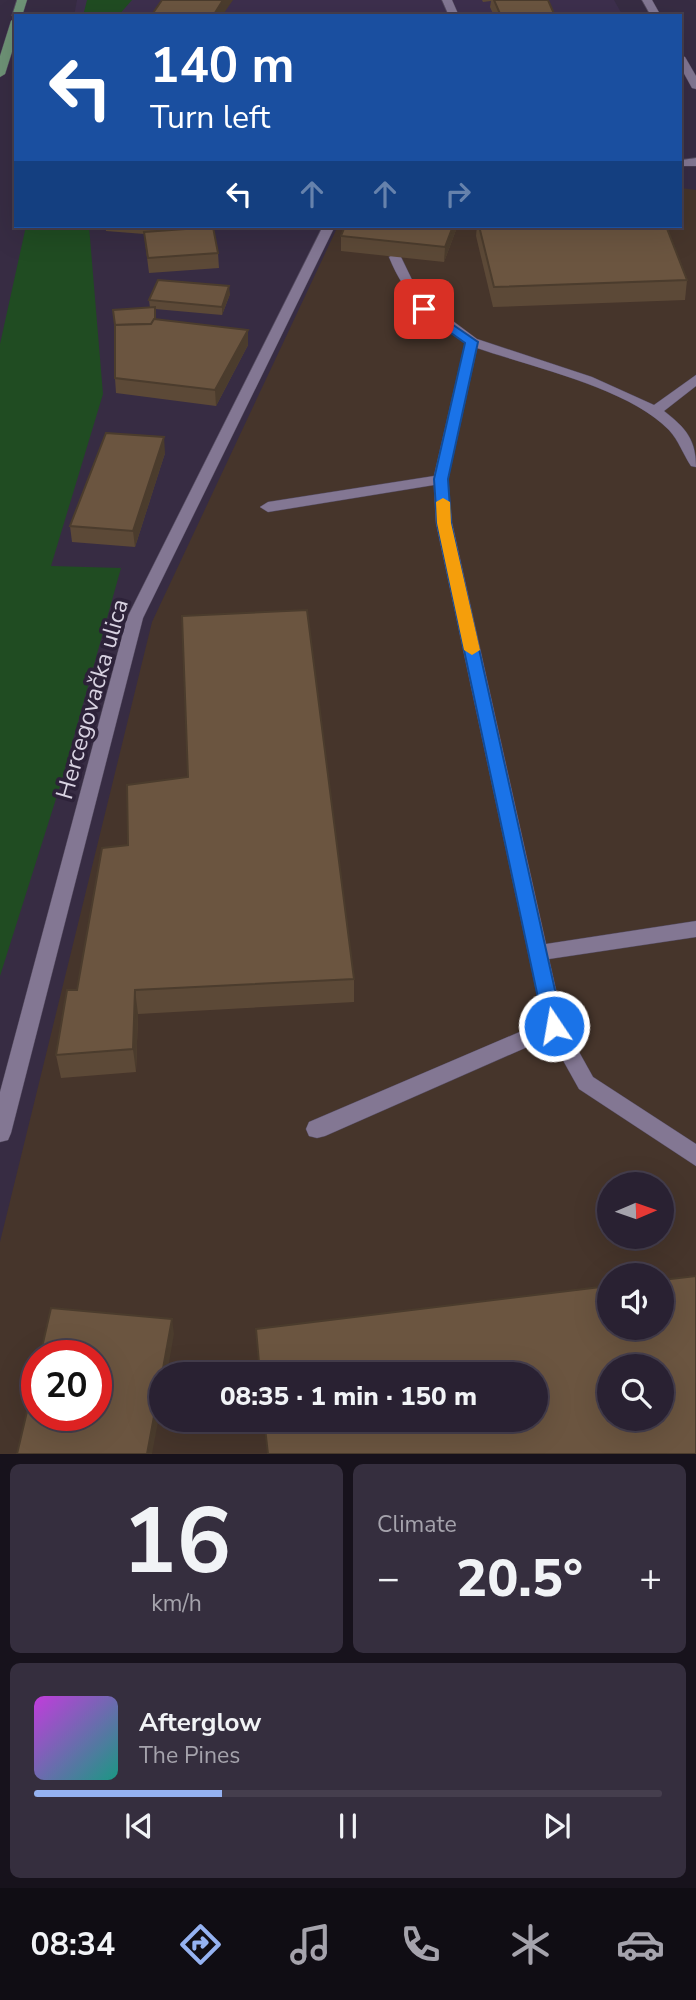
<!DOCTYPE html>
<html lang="en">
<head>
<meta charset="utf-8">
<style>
	:root { --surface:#292132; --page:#352e3e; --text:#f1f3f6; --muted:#a5a3ac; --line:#453e4d; --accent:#95b2f1 }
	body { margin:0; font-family:"Nunito Sans",sans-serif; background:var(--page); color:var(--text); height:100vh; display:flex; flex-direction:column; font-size:26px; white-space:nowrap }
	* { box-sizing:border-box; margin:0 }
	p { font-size:23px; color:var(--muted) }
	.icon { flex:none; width:38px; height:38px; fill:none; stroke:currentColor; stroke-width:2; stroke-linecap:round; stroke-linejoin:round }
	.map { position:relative; height:1454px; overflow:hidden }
	.sheet { display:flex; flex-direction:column; gap:10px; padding:10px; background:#17121c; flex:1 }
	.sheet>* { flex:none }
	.hud { position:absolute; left:14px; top:14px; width:668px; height:214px; border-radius:0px; box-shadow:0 7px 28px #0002,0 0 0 2px var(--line); background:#1a4fa0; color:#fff; overflow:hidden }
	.needle { width:46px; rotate:88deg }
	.buttons { position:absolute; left:597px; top:1172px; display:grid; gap:14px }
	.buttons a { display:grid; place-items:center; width:77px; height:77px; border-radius:50%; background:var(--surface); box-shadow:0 7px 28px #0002,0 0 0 2px var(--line); font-size:35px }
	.speed { position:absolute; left:21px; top:1340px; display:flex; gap:14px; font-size:35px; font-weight:700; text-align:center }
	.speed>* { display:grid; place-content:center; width:91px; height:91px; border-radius:50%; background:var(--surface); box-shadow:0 7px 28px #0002,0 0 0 2px var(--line); line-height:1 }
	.speed .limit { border:10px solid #d22; background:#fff; color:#111 }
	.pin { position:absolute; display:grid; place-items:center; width:60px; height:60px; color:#fff; margin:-30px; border-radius:14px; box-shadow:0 4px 10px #0006 }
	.me { position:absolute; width:77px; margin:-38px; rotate:348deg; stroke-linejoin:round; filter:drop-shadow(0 0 5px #0008) }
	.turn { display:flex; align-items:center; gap:24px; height:147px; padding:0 21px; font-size:32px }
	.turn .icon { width:91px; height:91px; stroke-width:2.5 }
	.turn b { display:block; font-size:49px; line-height:60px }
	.lanes { display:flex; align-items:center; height:66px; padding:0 21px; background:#0003; justify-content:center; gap:35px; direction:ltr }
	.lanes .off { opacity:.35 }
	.big { font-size:52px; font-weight:800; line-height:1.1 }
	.sheet .tile { flex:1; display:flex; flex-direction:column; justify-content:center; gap:10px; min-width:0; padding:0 24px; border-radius:10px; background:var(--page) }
	.sheet .dial { align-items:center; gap:0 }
	.dial b { font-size:91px; line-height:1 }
	.song { display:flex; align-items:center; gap:21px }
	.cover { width:84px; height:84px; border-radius:10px; background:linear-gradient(135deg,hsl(290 70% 55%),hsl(170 70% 35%)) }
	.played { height:7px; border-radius:4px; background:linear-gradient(90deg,var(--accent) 30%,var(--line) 30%) }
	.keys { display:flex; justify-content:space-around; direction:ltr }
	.heat { display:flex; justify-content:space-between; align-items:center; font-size:38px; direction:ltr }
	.sheet .tiles { flex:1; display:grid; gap:10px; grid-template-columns:1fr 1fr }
	.tile:last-child { grid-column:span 2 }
	.trip { position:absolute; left:149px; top:1362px; width:399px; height:70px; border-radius:35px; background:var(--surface); box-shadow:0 7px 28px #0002,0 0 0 2px var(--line); font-weight:800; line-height:70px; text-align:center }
	.tab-bar { display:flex; height:112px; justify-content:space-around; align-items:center; background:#100d14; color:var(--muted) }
	.tab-bar .icon { width:49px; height:49px }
	.tab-bar .on { color:var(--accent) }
	.tab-bar b { font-size:32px; color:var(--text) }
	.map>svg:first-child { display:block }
</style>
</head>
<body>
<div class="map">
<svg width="696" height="1454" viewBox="0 0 696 1454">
	<rect width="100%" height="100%" fill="#372c43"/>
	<!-- built -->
	<path fill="#3d2f4d" d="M77,0h537l9,16h-549z"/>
	<!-- industrial -->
	<path fill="#46352b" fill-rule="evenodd" d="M681,188l15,2v1264h-696v-212l152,-620 186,-396h343zM609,1185h53v52h-53zM609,1276h53v52h-53zM37,1356h59v60h-59zM609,1367h53v52h-53zM161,1374h375v45h-375z"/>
	<!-- green -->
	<g fill="#204c22">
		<path d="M87,0h45l-14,16h-35z"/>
		<path d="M26,226h63l14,168 -52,172 70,2 -60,215 -61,193v-632z"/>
	</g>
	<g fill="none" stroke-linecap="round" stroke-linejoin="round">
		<defs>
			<g id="minor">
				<path d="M442,0h10l7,16h-10z"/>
				<path d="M642,0h10l9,16h-10z"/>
				<path d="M681,56l4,1 11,19v13l-4,-1 -11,-20z"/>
				<path d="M696,158v8h-15v-6z"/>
				<path d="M323,226h12l-192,392 -132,515 -3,7 -8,2v-50l127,-474z"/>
				<path d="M395,253l6,4 14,29 15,18 47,35 115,38 62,28 42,-30v11l-32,25c22,17 32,29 32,56l-5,-1c-8,-12 -12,-25 -22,-36 -40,-42 -137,-63 -192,-82l-29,131 4,44 94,421 150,-23v16l-147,22 15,66 29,52 103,67v22l-117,-77 -29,-52 -225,99 -8,2 -8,-2 -3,-7 3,-7 234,-100 -107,-499 -2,-38 -166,27 -8,-5 8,-5 166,-26 31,-133c-35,-24 -60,-46 -76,-86z"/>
			</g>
			<path id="major" d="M17,0h10l-5,16h-6v23l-11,35 -5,3v-21l11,-35 3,-3 -2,-2z"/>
		</defs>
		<!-- minor casing -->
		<use href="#minor" stroke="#52495d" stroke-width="1"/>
		<!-- major casing -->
		<use href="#major" stroke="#52495d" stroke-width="1"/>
		<!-- minor -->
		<use href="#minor" fill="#837793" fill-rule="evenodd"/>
		<!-- major -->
		<use href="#major" fill="#6e9376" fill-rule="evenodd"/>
	</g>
	<!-- wall -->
	<g fill="#5c4937">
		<path d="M482,0h66l7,16h-61l-4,-9 1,-6 -8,1z"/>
		<path d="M105,226h76l-1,4 38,23 1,15 -70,5 -5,-39 -38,-3z"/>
		<path d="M477,226h189l21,54 -2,20 -192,7 -17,-71z"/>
		<path d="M456,230l-12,32 -103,-11v-15z"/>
		<path d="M230,294l-8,21 -67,-6 1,10 92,26 -32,61 -100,-13 -1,-15 35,-70 -1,-8z"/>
		<path d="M165,453l-30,94 -63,-5 -2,-16z"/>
		<path d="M354,979v23l-216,12 -2,58 -75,6 -5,-23 11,-65z"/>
	</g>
	<!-- shaded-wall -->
	<g fill="#4b3c2d">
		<path d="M223,0h10l-11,16h-9z"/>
		<path d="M453,226h3v4l-12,32 1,-15z"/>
		<path d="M229,286l1,8 -8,21v-8z"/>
		<path d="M248,330v15l-32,61 -1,-16z"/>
		<path d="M164,437l1,16 -30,94 -2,-16z"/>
		<path d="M135,990l3,24 -2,58 -3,-23z"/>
		<path d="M172,1319l2,15 -7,40h-5z"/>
		<path d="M161,1379v27l-9,48h-5z"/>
	</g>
	<!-- building -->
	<g fill="#6b5540" stroke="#4b3c2d" stroke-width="2" fill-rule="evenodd">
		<path d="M162,0h61l-10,16h-62z"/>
		<path d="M494,0h54l7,16h-54z"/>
		<path d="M141,226h36l-1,2z"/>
		<path d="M345,226h108l-8,21 -104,-11z"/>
		<path d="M479,226h187l21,54 -193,7z"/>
		<path d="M213,227l5,26 -70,5 -4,-26z"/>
		<path d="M158,280l71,6 -7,21 -73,-7z"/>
		<path d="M155,307v12l-4,5 -36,1 -2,-15z"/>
		<path d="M154,319l94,11 -33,60 -100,-12v-53l36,-1z"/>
		<path d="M106,433l58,4 -31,94 -63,-5z"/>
		<path d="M307,610l47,369 -219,11 -2,59 -77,6 11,-65h10l25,-142 26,-3 -1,-60 61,-8 -6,-161z"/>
		<path d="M696,1276v178h-428l-4,-35h272v-45h-276l-4,-45 353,-43v42h53v-48zM609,1367h53v52h-53z"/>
		<path d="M51,1308l121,11 -10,55h-1v5l-14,75h-130l20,-85v47h59v-60h-56z"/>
	</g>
	<!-- route -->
	<path fill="#1a73e8" stroke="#114b97" stroke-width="2" d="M424,305l54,37 -30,137 3,44 112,503 -3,5 -6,2 -7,-2 -3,-5 -107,-503 -3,-44 31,-136 -45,-32 -2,-2z"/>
	<!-- slow -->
	<path fill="#f59e0b" d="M443,498l7,4 1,21 29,127 -8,5 -8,-5 -27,-127 -1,-21z"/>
	<g text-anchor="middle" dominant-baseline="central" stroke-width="7" stroke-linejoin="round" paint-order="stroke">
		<!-- street labels -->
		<g font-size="24" fill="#d8d2e1" stroke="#2d2239">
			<text transform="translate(92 699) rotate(-74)">Hercegovačka ulica</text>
		</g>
	</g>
</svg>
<div class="buttons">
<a><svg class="needle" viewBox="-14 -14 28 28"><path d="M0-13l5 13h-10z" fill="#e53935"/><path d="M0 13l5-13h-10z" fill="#a5a3ac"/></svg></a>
<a><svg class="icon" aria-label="sound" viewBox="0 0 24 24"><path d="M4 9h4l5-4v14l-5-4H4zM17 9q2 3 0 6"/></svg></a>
<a><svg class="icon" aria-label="search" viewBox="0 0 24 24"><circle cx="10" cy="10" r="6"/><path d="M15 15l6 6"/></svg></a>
</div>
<div class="speed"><div class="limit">20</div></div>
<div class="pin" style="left:424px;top:309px;background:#d93025"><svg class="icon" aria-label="arrive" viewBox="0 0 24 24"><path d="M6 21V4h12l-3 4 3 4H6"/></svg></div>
<svg class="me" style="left:554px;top:1026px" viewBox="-20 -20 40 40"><circle r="17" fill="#1a73e8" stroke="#fff" stroke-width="3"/><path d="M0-11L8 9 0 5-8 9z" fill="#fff"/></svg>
<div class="trip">08:35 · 1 min · 150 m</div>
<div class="hud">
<div class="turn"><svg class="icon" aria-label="left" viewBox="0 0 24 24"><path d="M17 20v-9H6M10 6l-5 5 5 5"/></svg><div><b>140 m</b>Turn left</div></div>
<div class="lanes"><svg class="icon" aria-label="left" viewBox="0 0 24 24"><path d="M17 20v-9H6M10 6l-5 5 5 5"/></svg><svg class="icon off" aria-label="ahead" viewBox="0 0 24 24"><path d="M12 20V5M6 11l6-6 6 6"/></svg><svg class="icon off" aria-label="ahead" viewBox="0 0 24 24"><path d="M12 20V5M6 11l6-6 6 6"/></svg><svg class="icon off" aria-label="right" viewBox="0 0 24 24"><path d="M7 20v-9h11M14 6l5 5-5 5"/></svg></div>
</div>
</div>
<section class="sheet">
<div class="tiles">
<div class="tile dial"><b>16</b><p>km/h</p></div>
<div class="tile"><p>Climate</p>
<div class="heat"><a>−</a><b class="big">20.5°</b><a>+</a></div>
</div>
<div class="tile">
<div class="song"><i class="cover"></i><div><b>Afterglow</b><p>The Pines</p></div></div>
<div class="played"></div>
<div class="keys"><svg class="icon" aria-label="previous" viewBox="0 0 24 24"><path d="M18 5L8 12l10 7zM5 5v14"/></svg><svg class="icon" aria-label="pause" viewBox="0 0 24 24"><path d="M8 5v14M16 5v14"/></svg><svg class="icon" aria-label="next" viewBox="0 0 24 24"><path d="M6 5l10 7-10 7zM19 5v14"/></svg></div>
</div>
</div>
</section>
<nav class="tab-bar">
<b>08:34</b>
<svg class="icon on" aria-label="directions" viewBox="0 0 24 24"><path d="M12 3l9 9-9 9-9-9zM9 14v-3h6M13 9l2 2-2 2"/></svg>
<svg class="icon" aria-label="music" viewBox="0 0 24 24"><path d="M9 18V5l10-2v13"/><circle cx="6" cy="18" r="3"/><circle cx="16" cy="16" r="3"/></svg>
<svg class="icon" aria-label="phone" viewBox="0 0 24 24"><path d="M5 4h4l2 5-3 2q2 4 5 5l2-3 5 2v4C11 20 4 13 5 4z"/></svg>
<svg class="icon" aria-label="climate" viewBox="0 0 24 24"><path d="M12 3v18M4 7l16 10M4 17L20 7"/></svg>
<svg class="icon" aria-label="car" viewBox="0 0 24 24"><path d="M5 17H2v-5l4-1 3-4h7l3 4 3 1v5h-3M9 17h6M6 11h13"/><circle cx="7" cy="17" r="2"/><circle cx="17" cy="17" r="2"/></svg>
</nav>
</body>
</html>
